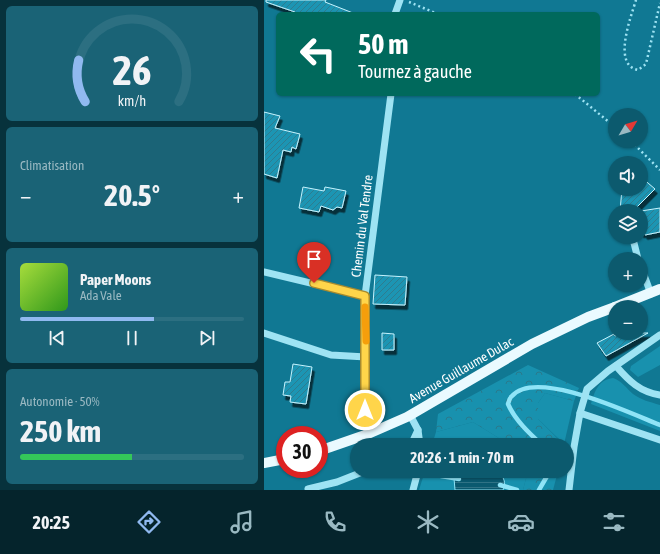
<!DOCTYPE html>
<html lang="fr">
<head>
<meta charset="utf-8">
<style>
	:root { --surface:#0c5a6e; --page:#1a6376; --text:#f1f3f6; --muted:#9ab9c2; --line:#2c6f81; --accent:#90b9f0 }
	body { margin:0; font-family:"Asap Condensed",sans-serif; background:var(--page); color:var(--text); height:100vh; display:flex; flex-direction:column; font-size:15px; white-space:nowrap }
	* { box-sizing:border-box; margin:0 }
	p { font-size:13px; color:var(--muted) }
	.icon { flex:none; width:22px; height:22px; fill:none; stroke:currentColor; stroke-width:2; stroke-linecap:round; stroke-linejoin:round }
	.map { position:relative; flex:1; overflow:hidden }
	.details { display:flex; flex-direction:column; gap:6px; padding:6px; background:#07323c; width:264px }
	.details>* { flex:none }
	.top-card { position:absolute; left:12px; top:12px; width:324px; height:84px; border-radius:6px; box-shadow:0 1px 3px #0004; background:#00695c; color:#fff; overflow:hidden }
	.needle { width:26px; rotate:52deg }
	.controls { position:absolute; left:344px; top:108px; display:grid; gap:8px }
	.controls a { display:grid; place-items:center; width:40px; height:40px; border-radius:50%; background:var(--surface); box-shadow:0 1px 3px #0004; font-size:20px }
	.speed { position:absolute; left:12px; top:426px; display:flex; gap:8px; font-size:20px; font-weight:700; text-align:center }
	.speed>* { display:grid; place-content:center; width:52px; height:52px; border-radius:50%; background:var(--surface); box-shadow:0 1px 3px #0004; line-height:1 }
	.speed .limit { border:6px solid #d22; background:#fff; color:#111 }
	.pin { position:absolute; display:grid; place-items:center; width:34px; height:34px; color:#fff; margin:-41px -17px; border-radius:50% 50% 50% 0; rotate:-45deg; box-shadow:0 0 4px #0007 }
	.pin .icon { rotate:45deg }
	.me { position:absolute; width:44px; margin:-22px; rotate:0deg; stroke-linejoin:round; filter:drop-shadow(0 0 3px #0008) }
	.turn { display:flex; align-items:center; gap:14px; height:84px; padding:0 16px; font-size:18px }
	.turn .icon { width:52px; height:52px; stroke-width:2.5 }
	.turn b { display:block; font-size:28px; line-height:34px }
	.big { font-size:30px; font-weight:700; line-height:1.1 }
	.details .tile { flex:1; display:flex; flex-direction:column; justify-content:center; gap:6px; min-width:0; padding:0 14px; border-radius:6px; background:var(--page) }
	.details .dial { align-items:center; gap:0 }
	.dial svg { height:104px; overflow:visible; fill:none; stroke:var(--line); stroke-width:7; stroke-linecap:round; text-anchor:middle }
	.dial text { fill:var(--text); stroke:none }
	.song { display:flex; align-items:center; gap:12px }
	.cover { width:48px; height:48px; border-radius:6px; background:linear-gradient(135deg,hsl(80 70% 55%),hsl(110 70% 35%)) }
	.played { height:4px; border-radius:2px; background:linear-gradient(90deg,var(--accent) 60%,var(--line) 60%) }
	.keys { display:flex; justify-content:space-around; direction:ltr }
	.heat { display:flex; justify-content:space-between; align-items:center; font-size:22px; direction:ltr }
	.charge { height:6px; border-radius:3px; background:linear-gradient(90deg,#34c759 50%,var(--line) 0) }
	.trip { position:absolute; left:86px; top:438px; width:224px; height:40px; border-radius:20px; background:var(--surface); box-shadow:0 1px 3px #0004; font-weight:700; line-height:40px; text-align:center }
	.tab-bar { display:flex; height:64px; justify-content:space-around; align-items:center; background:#05242c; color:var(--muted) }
	.tab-bar .icon { width:28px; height:28px }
	.tab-bar .current { color:var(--accent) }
	.tab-bar b { font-size:18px; color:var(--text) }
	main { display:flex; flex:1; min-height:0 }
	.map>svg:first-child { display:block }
</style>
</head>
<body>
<main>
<section class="details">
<div class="tile dial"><svg viewBox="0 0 100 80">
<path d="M14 69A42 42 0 1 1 86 69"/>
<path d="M14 69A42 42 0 0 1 9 37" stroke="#90b9f0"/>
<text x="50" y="56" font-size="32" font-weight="700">26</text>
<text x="50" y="72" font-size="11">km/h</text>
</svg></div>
<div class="tile"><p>Climatisation</p>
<div class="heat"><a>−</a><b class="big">20.5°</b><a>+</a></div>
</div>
<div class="tile">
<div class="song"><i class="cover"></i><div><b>Paper Moons</b><p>Ada Vale</p></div></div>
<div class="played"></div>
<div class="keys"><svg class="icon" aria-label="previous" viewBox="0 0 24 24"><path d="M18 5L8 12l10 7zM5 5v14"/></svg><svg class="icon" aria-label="pause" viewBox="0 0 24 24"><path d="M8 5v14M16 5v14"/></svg><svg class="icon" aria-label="next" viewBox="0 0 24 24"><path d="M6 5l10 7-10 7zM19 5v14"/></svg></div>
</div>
<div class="tile"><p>Autonomie · 50%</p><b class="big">250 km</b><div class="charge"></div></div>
</section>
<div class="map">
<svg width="396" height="490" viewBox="0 0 396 490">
	<defs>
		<pattern id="forest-crowns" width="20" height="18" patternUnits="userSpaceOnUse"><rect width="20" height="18" fill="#1891ae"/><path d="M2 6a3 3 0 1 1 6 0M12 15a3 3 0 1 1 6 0" fill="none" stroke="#2a798c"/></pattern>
		<pattern id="water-rules" width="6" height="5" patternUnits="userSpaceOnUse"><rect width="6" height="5" fill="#0a596f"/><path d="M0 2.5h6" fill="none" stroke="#2f7285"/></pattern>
		<pattern id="building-hatch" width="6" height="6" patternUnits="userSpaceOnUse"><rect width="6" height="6" fill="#1e95b3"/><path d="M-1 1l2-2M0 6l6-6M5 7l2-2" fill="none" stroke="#2e7b8f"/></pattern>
		<filter id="shadow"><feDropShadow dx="2.5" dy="4.5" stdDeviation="0" flood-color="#0009"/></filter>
	</defs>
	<rect width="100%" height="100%" fill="#107893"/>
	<!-- green -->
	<g fill="#1891ae">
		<path d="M396,346v19l-22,12 -8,-7 1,-4z"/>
		<path d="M349,378c9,3 13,10 20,16 8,6 17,8 27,11v26l-69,-27c4,-13 7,-24 22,-26z"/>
		<path d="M281,393l29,8 -10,43 -26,-25v-16z"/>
		<path d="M209,422l37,23h-78l4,-13z"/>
		<path d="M161,471h103l-5,19h-104z"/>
	</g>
	<!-- forest -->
	<g fill="url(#forest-crowns)">
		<path d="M264,365l51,23 -5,13 -29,-8 -7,10v16l26,26h-54l-37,-23 -37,10 2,-18z"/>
		<path d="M264,471h30l-5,19h-30z"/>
	</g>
	<!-- water -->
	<path fill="url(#water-rules)" stroke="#8fe4f7" d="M204,471h31c4,6 8,12 4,19h-48l-1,-12 5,-5z"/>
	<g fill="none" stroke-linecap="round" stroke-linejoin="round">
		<!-- stream -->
		<g stroke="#8fe4f7" stroke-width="4.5">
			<path d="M278,445c-13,-12 -27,-25 -34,-41 1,-3 2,-7 4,-8 24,-28 120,18 148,29"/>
			<path d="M177,476l18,3"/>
			<path d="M236,485l17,5"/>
			<path d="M275,490l11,-19"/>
		</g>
	</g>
	<!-- building -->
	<g fill="url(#building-hatch)" stroke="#c5f3fe" filter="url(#shadow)">
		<path d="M2,0h60l-1,2 28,11 -59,1 1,-2 -29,-10z"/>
		<path d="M0,112l16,4 -5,12 25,6 -4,15 -4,-2 -1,5 -8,-2 -6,28 -13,-4z"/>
		<path d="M377,177l14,12 -22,22h-13l2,-22h19z"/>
		<path d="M39,187l21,4 1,-4 21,4 -4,17 -5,-1 -4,3 -12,-4 -2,6 -20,-4z"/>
		<path d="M396,208v24l-15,3 -1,-2h-3v-22z"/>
		<path d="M111,275l32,2 -2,28 -32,-1z"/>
		<path d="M118,333l12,1v16h-12z"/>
		<path d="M357,333h27l-42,23 -9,-13 17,-9 1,2z"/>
		<path d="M29,364l19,3 -6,37 -16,-2 1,-6 -8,-1 2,-13h5z"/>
	</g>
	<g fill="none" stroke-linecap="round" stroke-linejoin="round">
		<!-- path -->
		<g stroke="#9ee3f3" stroke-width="2.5" stroke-dasharray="2 3" stroke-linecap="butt">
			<path d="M372,0c-5,17 -24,65 2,70l8,-6 14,-61"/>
			<path d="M145,2l29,12"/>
			<path d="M311,94l40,33"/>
			<path d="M367,141l29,29"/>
		</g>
		<!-- minor -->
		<g stroke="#9ee3f3" stroke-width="7">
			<path d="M131,14l5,-14"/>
			<path d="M369,239l5,20"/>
			<path d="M377,267l10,27"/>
			<path d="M0,272l101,24"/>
			<path d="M0,333l67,22 35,2"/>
			<path d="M352,366c13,15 24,26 44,29"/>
			<path d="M316,413l7,-24 21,-18 52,-36"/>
			<path d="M146,415l8,15 2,15"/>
			<path d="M104,434l-3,-11v-127l26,-202"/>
			<path d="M147,445l7,-15"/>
			<path d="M44,489l29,-7 28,-11"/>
			<path d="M149,490l5,-19"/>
			<path d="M305,490l5,-43 6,-34 80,27"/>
		</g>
		<!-- major -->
		<g stroke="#eafaff" stroke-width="10">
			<path d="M351,307l45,-18"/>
			<path d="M55,451l49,-17 39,-17 125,-73 56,-27 27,-10"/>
			<path d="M0,463l21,-4"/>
		</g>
	</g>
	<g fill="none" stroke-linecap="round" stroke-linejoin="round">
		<defs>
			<path id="route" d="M50,283l51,13v114"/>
		</defs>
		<!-- route casing -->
		<use href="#route" stroke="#a68a30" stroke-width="10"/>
		<!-- route -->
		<use href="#route" stroke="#ffd54a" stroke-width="7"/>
		<!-- slow -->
		<path stroke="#f59e0b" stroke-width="7" d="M101,307l1,34"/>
	</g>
	<g text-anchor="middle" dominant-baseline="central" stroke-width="4" stroke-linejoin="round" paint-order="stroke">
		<!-- street labels -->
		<g font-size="13" fill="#fff" stroke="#107893">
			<text transform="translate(98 226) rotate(-83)">Chemin du Val Tendre</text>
			<text transform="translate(197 370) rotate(-30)">Avenue Guillaume Dulac</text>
		</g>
	</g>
</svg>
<div class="controls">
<a><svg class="needle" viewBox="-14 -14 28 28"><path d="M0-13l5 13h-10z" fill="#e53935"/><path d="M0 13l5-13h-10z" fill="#9ab9c2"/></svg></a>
<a><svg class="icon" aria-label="sound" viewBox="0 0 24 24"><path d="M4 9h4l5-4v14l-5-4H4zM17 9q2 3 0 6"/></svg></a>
<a><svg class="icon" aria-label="layers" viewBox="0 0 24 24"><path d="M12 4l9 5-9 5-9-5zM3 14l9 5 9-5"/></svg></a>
<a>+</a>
<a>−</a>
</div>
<div class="speed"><div class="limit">30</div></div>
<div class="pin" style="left:50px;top:283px;background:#d93025"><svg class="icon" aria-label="arrive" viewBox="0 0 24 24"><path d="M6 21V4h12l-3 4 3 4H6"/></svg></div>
<svg class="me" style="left:101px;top:410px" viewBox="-20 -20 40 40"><circle r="17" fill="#ffd54a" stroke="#fff" stroke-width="3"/><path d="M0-11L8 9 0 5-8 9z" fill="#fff"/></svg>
<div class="trip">20:26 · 1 min · 70 m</div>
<div class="top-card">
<div class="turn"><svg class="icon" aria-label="left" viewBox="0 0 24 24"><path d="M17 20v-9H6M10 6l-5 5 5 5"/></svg><div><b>50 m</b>Tournez à gauche</div></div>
</div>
</div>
</main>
<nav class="tab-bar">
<b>20:25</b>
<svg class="icon current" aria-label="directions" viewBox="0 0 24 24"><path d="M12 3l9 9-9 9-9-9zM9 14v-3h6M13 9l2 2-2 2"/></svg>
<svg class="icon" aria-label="music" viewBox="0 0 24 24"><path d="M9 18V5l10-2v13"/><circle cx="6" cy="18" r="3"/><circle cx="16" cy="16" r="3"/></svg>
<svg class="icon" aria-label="phone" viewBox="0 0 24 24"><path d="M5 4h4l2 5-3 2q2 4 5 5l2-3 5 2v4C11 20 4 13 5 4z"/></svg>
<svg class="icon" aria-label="climate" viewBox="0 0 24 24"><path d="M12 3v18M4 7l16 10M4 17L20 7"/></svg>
<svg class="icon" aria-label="car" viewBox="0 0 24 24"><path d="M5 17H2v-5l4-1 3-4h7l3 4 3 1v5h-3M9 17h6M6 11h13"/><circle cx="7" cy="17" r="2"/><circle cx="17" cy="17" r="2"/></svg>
<svg class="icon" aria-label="filters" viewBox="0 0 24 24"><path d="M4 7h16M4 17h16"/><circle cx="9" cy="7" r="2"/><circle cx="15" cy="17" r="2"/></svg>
</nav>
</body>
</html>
